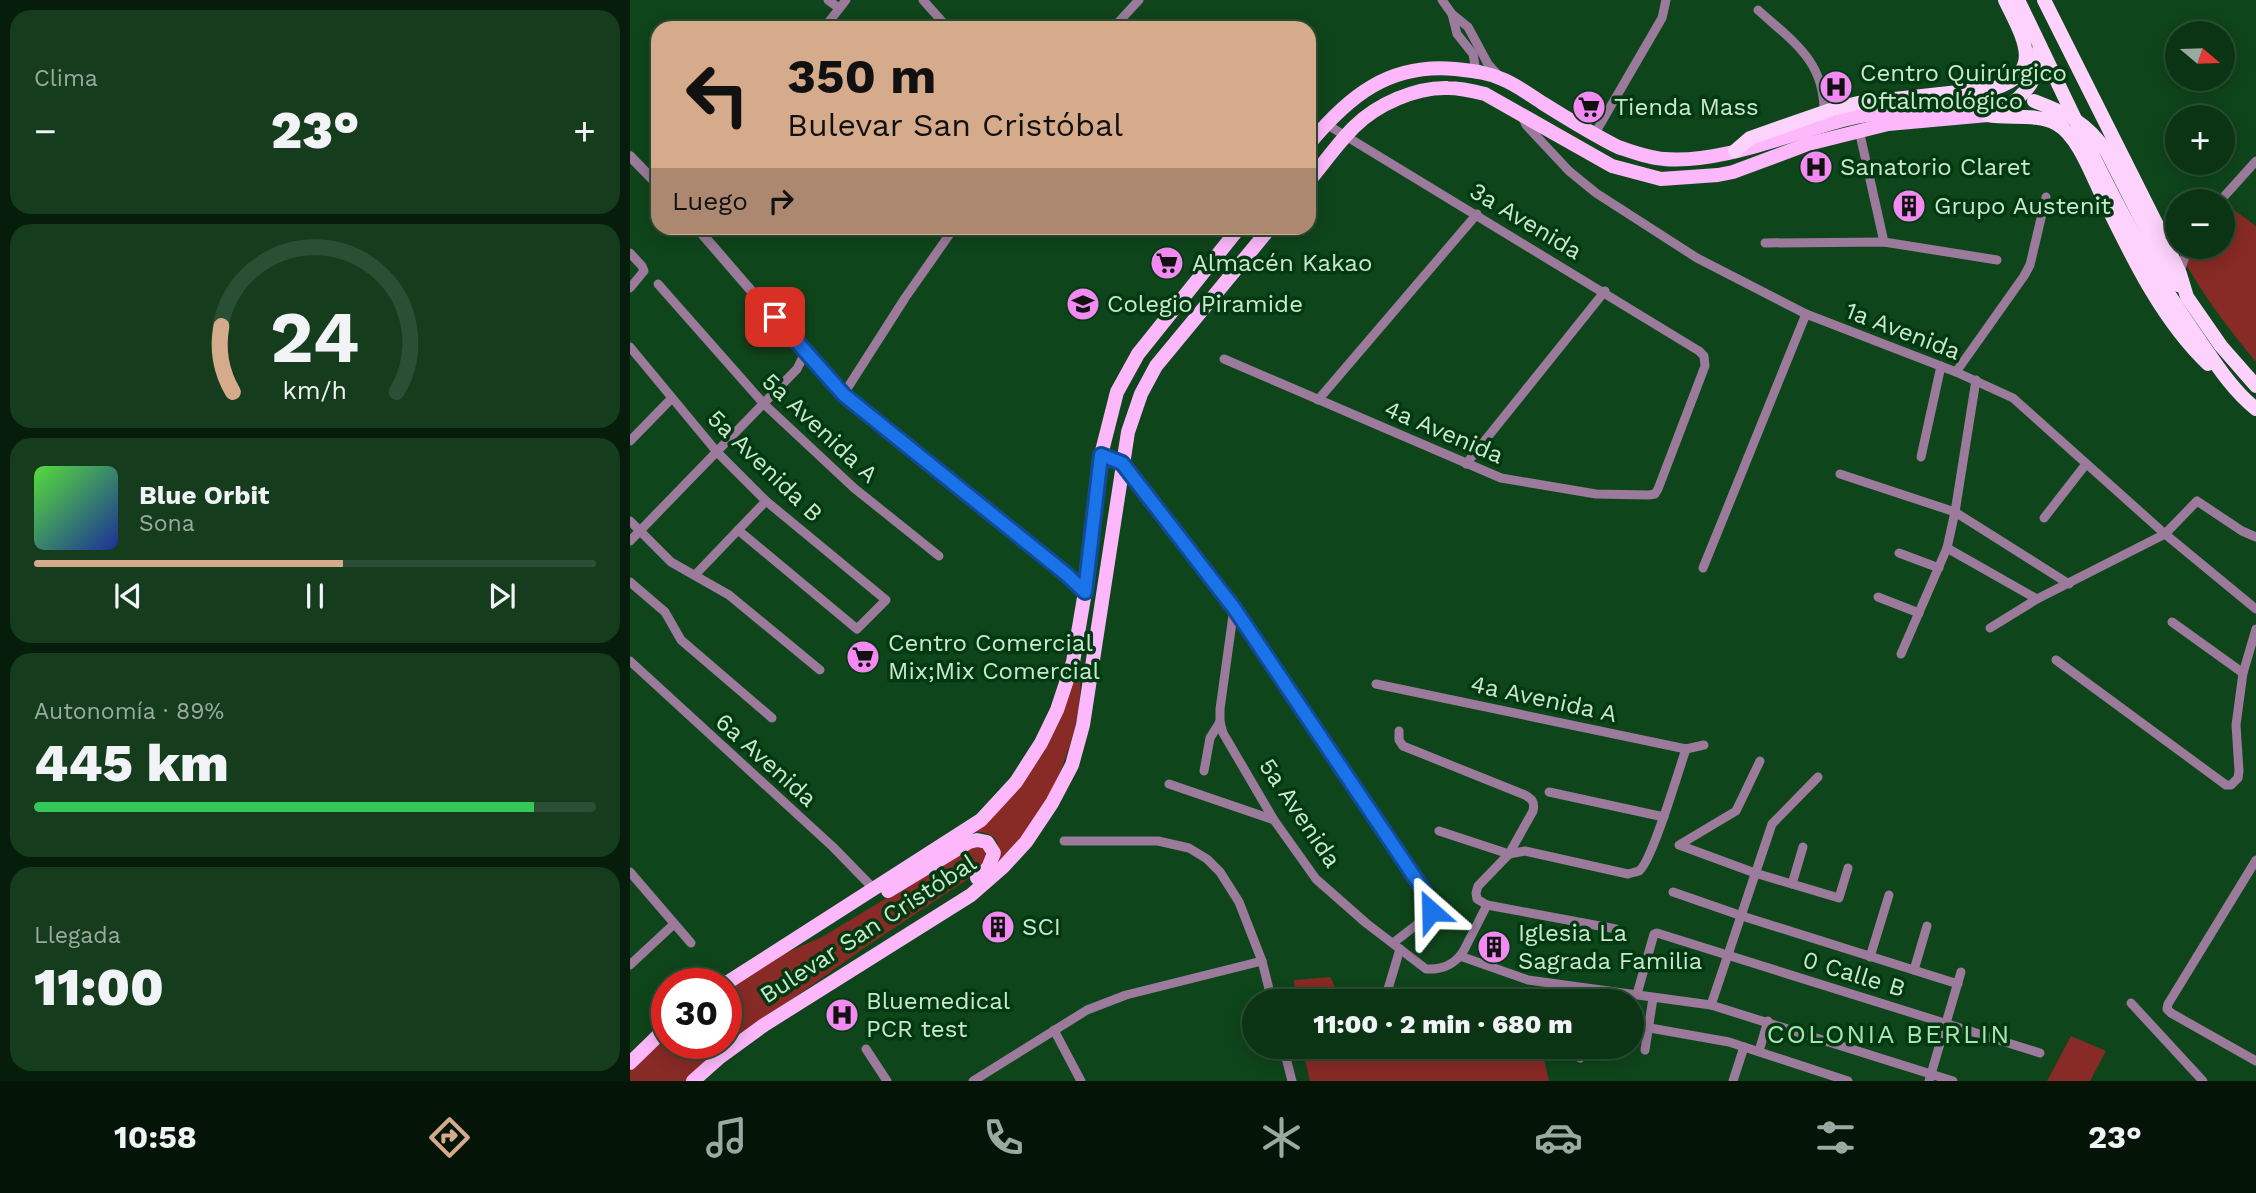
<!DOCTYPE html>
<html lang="es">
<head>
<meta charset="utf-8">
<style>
	:root { --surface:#0b3414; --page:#143c1d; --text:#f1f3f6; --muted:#9aaaa0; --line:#2b4f34; --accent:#d6ab8b }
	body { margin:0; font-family:"Work Sans",sans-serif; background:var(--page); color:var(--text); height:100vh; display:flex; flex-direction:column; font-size:26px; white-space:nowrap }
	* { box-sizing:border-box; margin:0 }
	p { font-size:23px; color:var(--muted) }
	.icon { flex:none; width:38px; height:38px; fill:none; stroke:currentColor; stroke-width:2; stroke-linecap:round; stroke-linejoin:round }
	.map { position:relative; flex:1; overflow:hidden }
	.sheet { display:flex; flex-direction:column; gap:10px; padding:10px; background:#061d0b; width:630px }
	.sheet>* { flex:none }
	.banner { position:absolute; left:21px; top:21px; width:665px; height:214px; border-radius:21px; box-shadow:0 4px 18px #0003,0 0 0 2px var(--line); background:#d6ab8b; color:#111; overflow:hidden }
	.needle { width:46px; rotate:109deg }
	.fabs { position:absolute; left:1535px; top:21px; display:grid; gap:14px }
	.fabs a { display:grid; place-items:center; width:70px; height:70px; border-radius:50%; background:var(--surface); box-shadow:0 4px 18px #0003,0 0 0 2px var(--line); font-size:35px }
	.speed { position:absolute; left:21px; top:968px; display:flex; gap:14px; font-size:35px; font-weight:700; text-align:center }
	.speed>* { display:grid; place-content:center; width:91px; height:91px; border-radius:50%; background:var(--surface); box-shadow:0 4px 18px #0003,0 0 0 2px var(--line); line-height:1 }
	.speed .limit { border:10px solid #d22; background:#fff; color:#111 }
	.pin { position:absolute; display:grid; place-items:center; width:60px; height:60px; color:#fff; margin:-30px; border-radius:14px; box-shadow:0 4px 10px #0006 }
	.me { position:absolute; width:77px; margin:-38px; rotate:335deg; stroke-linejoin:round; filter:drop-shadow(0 0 5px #0008) }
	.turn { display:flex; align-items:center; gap:24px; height:147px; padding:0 21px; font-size:32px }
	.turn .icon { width:91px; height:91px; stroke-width:2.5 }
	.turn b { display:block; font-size:49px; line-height:60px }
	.then { display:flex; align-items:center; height:66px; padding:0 21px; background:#0003; gap:14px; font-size:26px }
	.big { font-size:52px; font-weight:800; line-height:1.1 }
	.sheet .widget { flex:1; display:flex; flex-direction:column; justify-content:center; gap:10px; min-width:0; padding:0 24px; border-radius:21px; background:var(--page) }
	.sheet .dial { align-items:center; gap:0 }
	.dial svg { height:182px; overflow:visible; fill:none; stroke:var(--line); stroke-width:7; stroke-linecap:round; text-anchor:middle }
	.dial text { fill:var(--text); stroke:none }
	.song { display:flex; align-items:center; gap:21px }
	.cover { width:84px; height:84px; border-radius:10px; background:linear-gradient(135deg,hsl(110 70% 55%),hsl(230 70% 35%)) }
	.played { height:7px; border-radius:4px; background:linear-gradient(90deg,var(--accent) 55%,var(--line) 55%) }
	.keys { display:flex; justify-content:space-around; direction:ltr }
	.heat { display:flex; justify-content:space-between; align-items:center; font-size:38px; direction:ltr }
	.charge { height:10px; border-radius:5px; background:linear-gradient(90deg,#34c759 89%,var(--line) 0) }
	.trip { position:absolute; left:612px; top:989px; width:402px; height:70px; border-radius:35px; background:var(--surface); box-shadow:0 4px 18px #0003,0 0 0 2px var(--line); font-weight:800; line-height:70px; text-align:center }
	.menu { display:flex; height:112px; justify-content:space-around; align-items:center; background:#041508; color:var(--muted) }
	.menu .icon { width:49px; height:49px }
	.menu .active { color:var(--accent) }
	.menu b { font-size:32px; color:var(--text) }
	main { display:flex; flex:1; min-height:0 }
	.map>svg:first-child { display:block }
</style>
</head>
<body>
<main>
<section class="sheet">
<div class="widget"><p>Clima</p>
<div class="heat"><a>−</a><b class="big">23°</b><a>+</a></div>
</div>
<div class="widget dial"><svg viewBox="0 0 100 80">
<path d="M14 69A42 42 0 1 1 86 69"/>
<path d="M14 69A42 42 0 0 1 9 40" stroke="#d6ab8b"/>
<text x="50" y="56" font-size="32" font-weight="700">24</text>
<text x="50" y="72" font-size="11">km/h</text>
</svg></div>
<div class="widget">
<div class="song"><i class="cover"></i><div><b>Blue Orbit</b><p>Sona</p></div></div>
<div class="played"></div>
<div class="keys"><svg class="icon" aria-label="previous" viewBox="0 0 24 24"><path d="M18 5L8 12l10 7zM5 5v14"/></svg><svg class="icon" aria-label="pause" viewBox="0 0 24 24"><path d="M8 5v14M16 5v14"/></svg><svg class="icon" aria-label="next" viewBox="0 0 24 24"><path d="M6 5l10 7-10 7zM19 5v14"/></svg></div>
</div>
<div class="widget"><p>Autonomía · 89%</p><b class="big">445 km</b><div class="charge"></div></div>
<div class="widget"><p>Llegada</p><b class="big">11:00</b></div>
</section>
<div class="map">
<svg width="1626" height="1081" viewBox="0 0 1626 1081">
	<rect width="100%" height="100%" fill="#0f451b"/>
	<!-- green -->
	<g fill="#882a25">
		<path d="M1592,201l34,25v136c-36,-43 -61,-79 -87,-128l8,-7v20h45z"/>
		<path d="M449,671c8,44 -23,121 -49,158 -9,13 -22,24 -32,36 3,-22 0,-34 -26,-33l23,-20z"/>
		<path d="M346,844l11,7 1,8 -14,16 -110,73 -111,79 -66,54h-57v-11l37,-36v9h59v-54l48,-31 48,-21z"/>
		<path d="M700,977l12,24h-46l-2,-21z"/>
		<path d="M1441,1036l35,15 -16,30h-43z"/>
		<path d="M672,1047h239l8,34h-239z"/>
	</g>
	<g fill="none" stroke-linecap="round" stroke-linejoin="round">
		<!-- minor -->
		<g stroke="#9b7a9b" stroke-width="9">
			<path d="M198,0l11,8"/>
			<path d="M293,0l25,28"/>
			<path d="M812,0l10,14 16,13 20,37 11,12"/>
			<path d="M1128,10c34,31 66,50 66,101"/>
			<path d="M822,14l5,20 16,20 3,17"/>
			<path d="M194,28l22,-28"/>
			<path d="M483,28l26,-28"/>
			<path d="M891,114l5,11 43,46 27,22 101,65 109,56 150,58 57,26 152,136 91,75"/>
			<path d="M1229,130l25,112"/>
			<path d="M964,135l68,-117 4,-18"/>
			<path d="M1590,201l36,-40"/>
			<path d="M1533,237l14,-4"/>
			<path d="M1135,243l119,-1 113,18"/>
			<path d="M0,253l12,13 2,5 -14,17"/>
			<path d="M1550,272l8,-25"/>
			<path d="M28,284l106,120 90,84 85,68"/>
			<path d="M0,347l87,105 49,49 120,99 -29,29 -119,-99"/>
			<path d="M594,359l277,119 95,16 53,1 6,-1 3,-5 47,-123 -1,-10 -5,-5 -373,-227"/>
			<path d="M1326,372l68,-96 6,-11 16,-68"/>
			<path d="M213,395l62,-97 49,-70"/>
			<path d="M688,400l159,-186"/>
			<path d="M0,441l41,-42"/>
			<path d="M471,455l21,8 112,145 198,295 -1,8 -3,5 -35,27"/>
			<path d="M1291,457l20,-91"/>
			<path d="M836,464l139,-173"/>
			<path d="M1210,474l115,38 114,72"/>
			<path d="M1414,518l42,-54"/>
			<path d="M0,521l41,41 58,33 91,75"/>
			<path d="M0,541l167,-172 8,-16"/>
			<path d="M1317,548l90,51"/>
			<path d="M1269,553l40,15"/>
			<path d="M1073,568l103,-254"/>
			<path d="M65,575l71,-74"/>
			<path d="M0,582l35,30 16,28 91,78"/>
			<path d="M1248,597l41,16"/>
			<path d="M604,608l-14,101v13l3,11 51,87 42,59 50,44 60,46c16,1 30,-5 38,-19l23,-45 -10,-6 -1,-6 2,-7 31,-32 24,-43c2,-9 -1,-12 -8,-16l-122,-49 -4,-6v-9"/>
			<path d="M1542,622l71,51"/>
			<path d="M1360,628l47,-29 128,-65 32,-33 45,30 14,6"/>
			<path d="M1271,654l46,-106 8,-36 21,-132"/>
			<path d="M1426,660l170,125h5l7,-7 1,-7 -3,-46 7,-52 13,-44"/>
			<path d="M0,661l203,186 42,43"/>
			<path d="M746,684l310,65 18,-4"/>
			<path d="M1130,761l-24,50 -57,34 76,28 84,25 9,-30"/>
			<path d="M574,771l6,-33 10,-16"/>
			<path d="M539,784l105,36"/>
			<path d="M919,792l115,25"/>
			<path d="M809,831l70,23 16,-3 103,23c3,-1 8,-2 11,-3 13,-9 40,-102 47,-122"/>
			<path d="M434,841h94l31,7 18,11 13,13 19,30 23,59 10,40"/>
			<path d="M1626,860l-88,144 -1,5 4,4 85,48"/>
			<path d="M0,872l61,71"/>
			<path d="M1162,884l11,-37"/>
			<path d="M1043,892l69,24 216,68"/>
			<path d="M857,905l129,24"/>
			<path d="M830,956l68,24 183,25 242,76"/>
			<path d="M1240,957l19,-62"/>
			<path d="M0,965l44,-41"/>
			<path d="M1284,970l13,-44"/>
			<path d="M1007,994l17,-60 3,-1 383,120"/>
			<path d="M755,999l15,-50"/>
			<path d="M1501,1003l72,78"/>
			<path d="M1081,1005l61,-181 46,-47"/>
			<path d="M1003,1025l96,17 119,39"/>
			<path d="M424,1030l27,51"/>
			<path d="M653,1046l9,35"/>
			<path d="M236,1049l21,32"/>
			<path d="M1015,1050l8,-52"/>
			<path d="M1129,1051l9,-30"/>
			<path d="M950,1058l2,-12"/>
			<path d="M343,1081l114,-71 39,-15 136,-34"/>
			<path d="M1103,1081l11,-34"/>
			<path d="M1299,1081l32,-109"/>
		</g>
		<!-- tertiary -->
		<g stroke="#9b7a9b" stroke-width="10">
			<path d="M0,156l28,29"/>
			<path d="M67,228l108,125 38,42 223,179 19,18"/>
		</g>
		<!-- primary -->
		<g stroke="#fdb8fc" stroke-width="14">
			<path d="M679,144c40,-48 80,-81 146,-75 16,2 32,3 47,10 15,6 28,16 42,25 24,15 48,30 74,43 15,5 30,11 46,12 61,5 133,-29 192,-42 41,-9 91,-11 133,-16"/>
			<path d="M679,181c15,-18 29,-38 45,-54 23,-23 62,-40 94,-39 13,0 25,3 37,6l127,72 49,13 57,-4 15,-3 75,-28 80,-20 100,-9"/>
			<path d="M258,891l81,-49 8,-2 10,2 7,11 -6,15 -11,10"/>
			<path d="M95,984l256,-164 35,-38 25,-39 16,-33 16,-48 12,-70 16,-137 16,-63 21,-38 101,-126"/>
			<path d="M0,1063l37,-36"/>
			<path d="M63,1081l27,-24 44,-32 207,-130 32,-28 23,-25 26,-39 20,-38 11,-40 45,-293 13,-38 15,-28 114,-138"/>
		</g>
		<!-- trunk -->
		<g stroke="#fdd2fc" stroke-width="14">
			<path d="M1388,0c56,114 105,231 178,335 18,26 35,54 60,74"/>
			<path d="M1414,0l119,237 17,37 7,23 34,49 35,40"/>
			<path d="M1404,101c34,13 52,21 73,51l60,118 11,15"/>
			<path d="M1358,115c22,4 49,-2 69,9 23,13 37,58 50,82 27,55 56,115 101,158"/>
			<path d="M1358,115c30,-10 53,-33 51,-66"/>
			<path d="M1105,151l15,-13 83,-29 25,-6 137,-15c52,-16 26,-54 10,-88"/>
		</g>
	</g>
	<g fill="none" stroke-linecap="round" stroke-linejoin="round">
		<defs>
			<path id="route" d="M145,317l69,78 222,179 19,18 16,-137 21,8 112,145 198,295 -1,8"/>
		</defs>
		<!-- route casing -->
		<use href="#route" stroke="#114b97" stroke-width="18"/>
		<!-- route -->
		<use href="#route" stroke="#1a73e8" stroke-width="12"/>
	</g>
	<!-- icons -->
	<defs>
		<symbol id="hospital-disc" viewBox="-11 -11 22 22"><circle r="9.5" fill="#f28af2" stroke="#013a10"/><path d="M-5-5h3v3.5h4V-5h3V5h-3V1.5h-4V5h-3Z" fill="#111"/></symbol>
		<symbol id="supermarket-disc" viewBox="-11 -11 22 22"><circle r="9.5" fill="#f28af2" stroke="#013a10"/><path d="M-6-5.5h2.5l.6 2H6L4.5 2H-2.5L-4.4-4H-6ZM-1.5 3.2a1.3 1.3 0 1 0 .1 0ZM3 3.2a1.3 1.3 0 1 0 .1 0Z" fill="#111"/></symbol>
		<symbol id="building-disc" viewBox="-11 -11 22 22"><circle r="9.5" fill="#f28af2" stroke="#013a10"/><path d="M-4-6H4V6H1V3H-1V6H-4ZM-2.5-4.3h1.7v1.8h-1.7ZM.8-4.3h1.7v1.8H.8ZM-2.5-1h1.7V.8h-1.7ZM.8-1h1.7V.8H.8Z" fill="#111"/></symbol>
		<symbol id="school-disc" viewBox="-11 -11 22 22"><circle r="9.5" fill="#f28af2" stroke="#013a10"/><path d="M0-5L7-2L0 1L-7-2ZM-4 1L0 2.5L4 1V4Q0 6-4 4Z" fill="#111"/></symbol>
	</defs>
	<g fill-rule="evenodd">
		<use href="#hospital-disc" x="1187" y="68" width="38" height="38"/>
		<use href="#supermarket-disc" x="940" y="88" width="38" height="38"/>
		<use href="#hospital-disc" x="1167" y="148" width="38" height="38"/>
		<use href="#building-disc" x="1260" y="187" width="38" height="38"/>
		<use href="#supermarket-disc" x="518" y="244" width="38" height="38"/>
		<use href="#school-disc" x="434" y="285" width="38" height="38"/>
		<use href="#supermarket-disc" x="214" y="638" width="38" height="38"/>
		<use href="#building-disc" x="349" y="908" width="38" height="38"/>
		<use href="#building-disc" x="845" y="928" width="38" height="38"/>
		<use href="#hospital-disc" x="193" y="996" width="38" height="38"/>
	</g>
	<g text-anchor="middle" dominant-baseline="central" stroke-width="7" stroke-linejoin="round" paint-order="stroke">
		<!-- poi labels -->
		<g font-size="24" fill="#cce7ce" stroke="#013a10" text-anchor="start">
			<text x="1230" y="73">Centro Quirúrgico<tspan x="1230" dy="28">Oftalmológico</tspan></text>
			<text x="984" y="107">Tienda Mass</text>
			<text x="1210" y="167">Sanatorio Claret</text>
			<text x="1304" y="206">Grupo Austenit</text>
			<text x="562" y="263">Almacén Kakao</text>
			<text x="477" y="304">Colegio Piramide</text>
			<text x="258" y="643">Centro Comercial<tspan x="258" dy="28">Mix;Mix Comercial</tspan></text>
			<text x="392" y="927">SCI</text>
			<text x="888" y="933">Iglesia La<tspan x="888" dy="28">Sagrada Familia</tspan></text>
			<text x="236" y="1001">Bluemedical<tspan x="236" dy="28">PCR test</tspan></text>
		</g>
		<!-- street labels -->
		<g font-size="24" fill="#cce7ce" stroke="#013a10">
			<text transform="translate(896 221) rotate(31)">3a Avenida</text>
			<text transform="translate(1273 331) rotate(21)">1a Avenida</text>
			<text transform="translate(190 428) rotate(43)">5a Avenida A</text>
			<text transform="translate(814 432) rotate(23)">4a Avenida</text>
			<text transform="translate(135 466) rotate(44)">5a Avenida B</text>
			<text transform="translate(914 699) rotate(12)">4a Avenida A</text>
			<text transform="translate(136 760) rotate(42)">6a Avenida</text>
			<text transform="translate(670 813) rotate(56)">5a Avenida</text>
			<text transform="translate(238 929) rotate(-33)">Bulevar San Cristóbal</text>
			<text transform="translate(1224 974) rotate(17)">0 Calle B</text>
		</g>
		<!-- neighbourhood labels -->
		<g font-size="26" letter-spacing="2" fill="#ace3b0" stroke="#013a10">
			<text x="1259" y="1034">COLONIA BERLIN</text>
		</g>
	</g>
</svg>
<div class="fabs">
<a><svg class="needle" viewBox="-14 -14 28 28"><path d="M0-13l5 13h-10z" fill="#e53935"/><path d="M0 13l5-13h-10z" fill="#9aaaa0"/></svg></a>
<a>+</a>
<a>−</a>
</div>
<div class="speed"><div class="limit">30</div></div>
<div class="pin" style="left:145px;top:317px;background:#d93025"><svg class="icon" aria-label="arrive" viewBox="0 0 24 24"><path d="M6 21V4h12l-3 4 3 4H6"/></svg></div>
<svg class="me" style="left:801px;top:911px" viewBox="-20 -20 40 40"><path d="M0-17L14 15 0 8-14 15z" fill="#1a73e8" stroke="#fff" stroke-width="4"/></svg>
<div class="trip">11:00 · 2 min · 680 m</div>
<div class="banner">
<div class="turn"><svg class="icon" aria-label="left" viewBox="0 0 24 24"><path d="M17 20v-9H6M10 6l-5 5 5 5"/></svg><div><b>350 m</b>Bulevar San Cristóbal</div></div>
<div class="then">Luego<svg class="icon" aria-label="right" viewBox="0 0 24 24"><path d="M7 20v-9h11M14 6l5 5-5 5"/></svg></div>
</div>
</div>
</main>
<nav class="menu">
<b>10:58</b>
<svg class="icon active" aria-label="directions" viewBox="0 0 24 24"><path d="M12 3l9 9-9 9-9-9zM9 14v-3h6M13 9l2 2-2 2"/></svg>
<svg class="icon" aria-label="music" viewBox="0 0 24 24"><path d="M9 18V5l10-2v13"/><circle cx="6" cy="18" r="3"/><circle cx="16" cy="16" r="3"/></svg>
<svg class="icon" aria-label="phone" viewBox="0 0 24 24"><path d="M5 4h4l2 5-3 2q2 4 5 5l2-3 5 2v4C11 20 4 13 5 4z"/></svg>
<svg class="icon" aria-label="climate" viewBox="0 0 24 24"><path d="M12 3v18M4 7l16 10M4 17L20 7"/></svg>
<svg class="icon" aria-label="car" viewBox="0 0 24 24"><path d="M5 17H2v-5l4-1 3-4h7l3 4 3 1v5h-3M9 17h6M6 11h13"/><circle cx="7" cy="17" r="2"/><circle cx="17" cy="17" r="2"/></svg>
<svg class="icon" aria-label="filters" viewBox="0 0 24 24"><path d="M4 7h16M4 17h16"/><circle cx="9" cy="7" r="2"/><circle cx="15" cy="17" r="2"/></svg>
<b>23°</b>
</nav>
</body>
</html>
